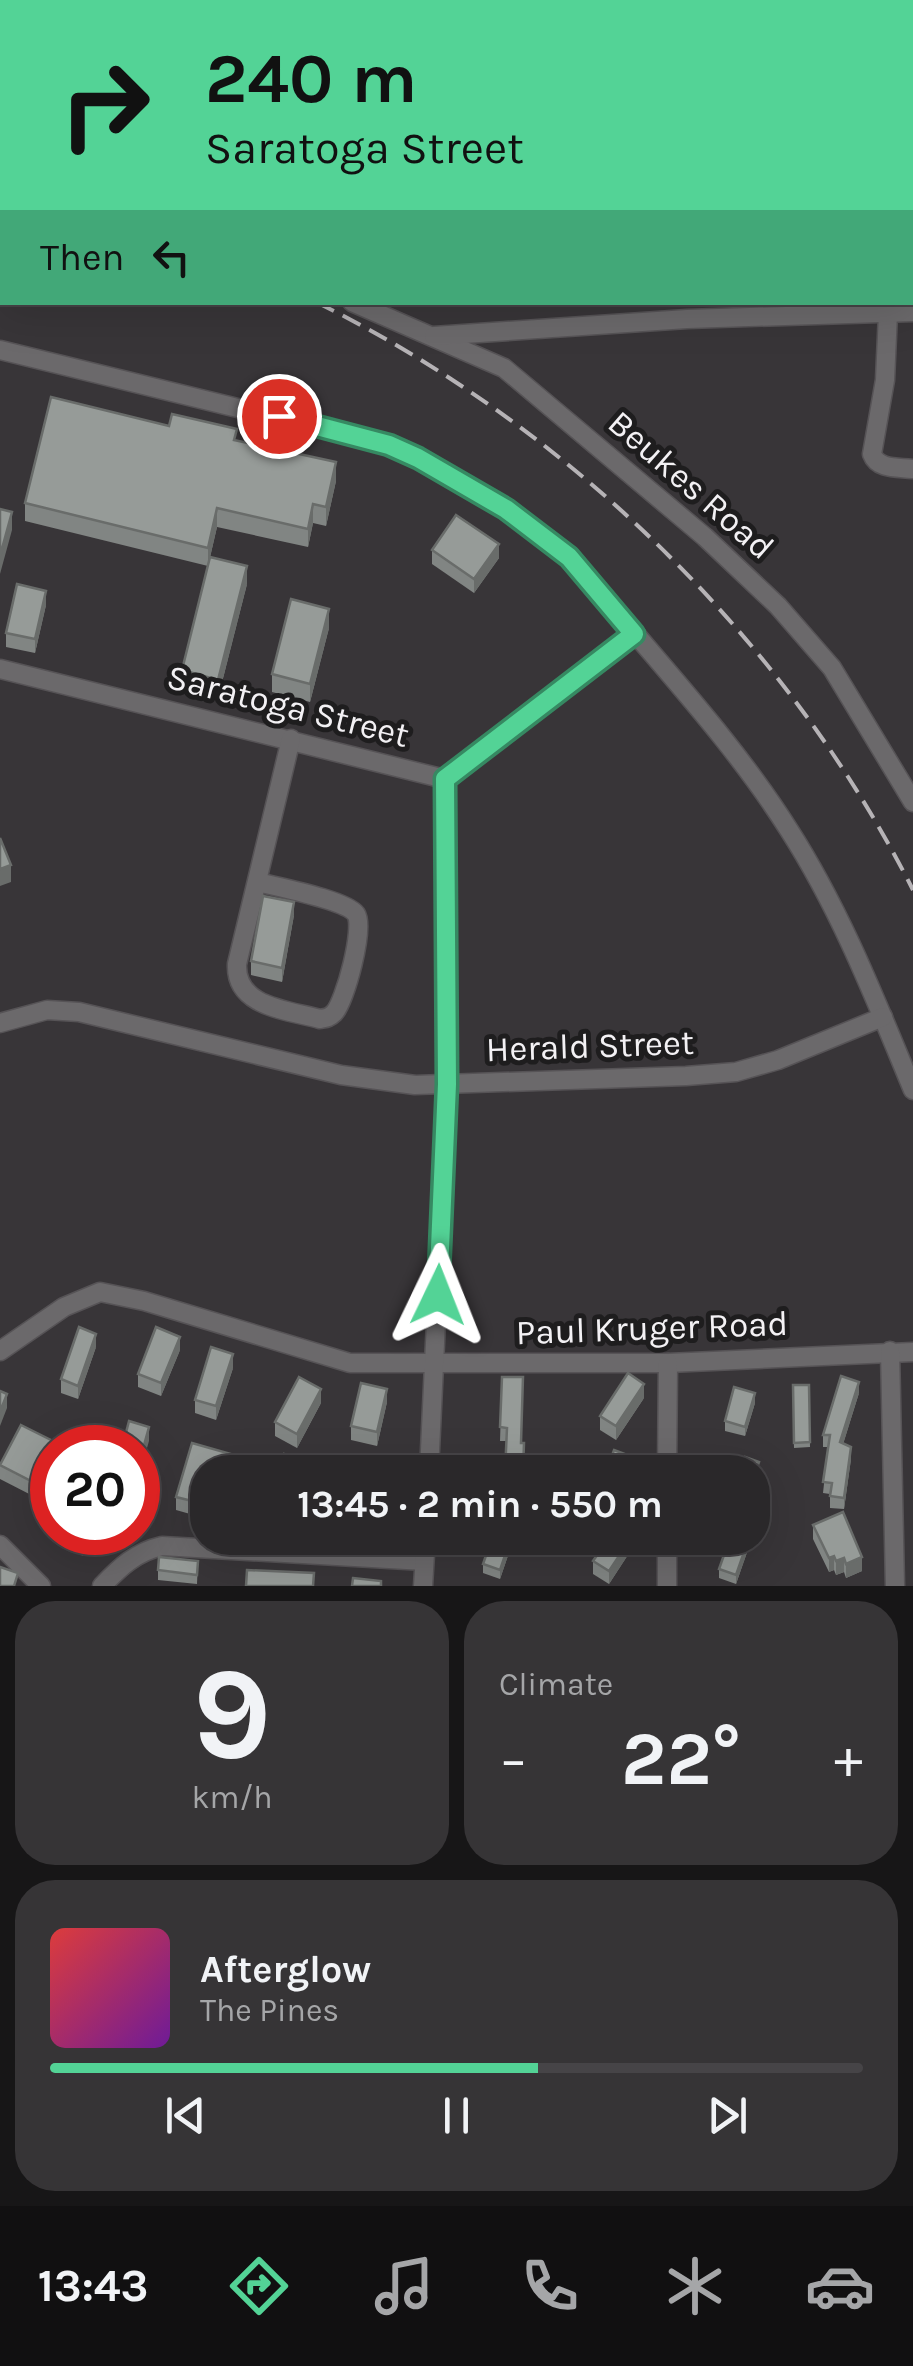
<!DOCTYPE html>
<html lang="en">
<head>
<meta charset="utf-8">
<style>
	:root { --surface:#2a282a; --page:#363436; --text:#f1f3f6; --muted:#a5a6a8; --line:#464447; --accent:#53d396 }
	body { margin:0; font-family:Karla,sans-serif; background:var(--page); color:var(--text); height:100vh; display:flex; flex-direction:column; font-size:38px; white-space:nowrap }
	* { box-sizing:border-box; margin:0 }
	p { font-size:32px; color:var(--muted) }
	.icon { flex:none; width:55px; height:55px; fill:none; stroke:currentColor; stroke-width:2; stroke-linecap:round; stroke-linejoin:round }
	.map { position:relative; height:1586px; overflow:hidden }
	.panel { display:flex; flex-direction:column; gap:15px; padding:15px; background:#171617; flex:1 }
	.panel>* { flex:none }
	.top-card { position:absolute; left:0px; top:0px; width:915px; height:305px; box-shadow:0 10px 40px #0002,0 0 0 2px var(--line); background:#53d396; color:#111; overflow:hidden }
	.speed { position:absolute; left:30px; top:1425px; display:flex; gap:20px; font-size:50px; font-weight:700; text-align:center }
	.speed>* { display:grid; place-content:center; width:130px; height:130px; border-radius:50%; background:var(--surface); box-shadow:0 10px 40px #0002,0 0 0 2px var(--line); line-height:1 }
	.speed .limit { border:15px solid #d22; background:#fff; color:#111 }
	.pin { position:absolute; display:grid; place-items:center; width:85px; height:85px; color:#fff; margin:-42px; border:5px solid #fff; border-radius:50%; box-shadow:0 2px 10px #0007 }
	.me { position:absolute; width:110px; margin:-55px; rotate:2deg; stroke-linejoin:round; filter:drop-shadow(0 0 8px #0008) }
	.turn { display:flex; align-items:center; gap:35px; height:210px; padding:0 40px; font-size:45px }
	.turn .icon { width:130px; height:130px; stroke-width:2.5 }
	.turn b { display:block; font-size:70px; line-height:85px }
	.then { display:flex; align-items:center; height:95px; padding:0 40px; background:#0003; gap:20px; font-size:38px }
	.big { font-size:75px; font-weight:700; line-height:1.1 }
	.panel .card { flex:1; display:flex; flex-direction:column; justify-content:center; gap:15px; min-width:0; padding:0 35px; border-radius:40px; background:var(--page) }
	.panel .dial { align-items:center; gap:0 }
	.dial b { font-size:130px; line-height:1 }
	.song { display:flex; align-items:center; gap:30px }
	.cover { width:120px; height:120px; border-radius:15px; background:linear-gradient(135deg,hsl(0 70% 55%),hsl(280 70% 35%)) }
	.played { height:10px; border-radius:5px; background:linear-gradient(90deg,var(--accent) 60%,var(--line) 60%) }
	.keys { display:flex; justify-content:space-around; direction:ltr }
	.heat { display:flex; justify-content:space-between; align-items:center; font-size:55px; direction:ltr }
	.panel .tiles { flex:1; display:grid; gap:15px; grid-template-columns:1fr 1fr }
	.card:last-child { grid-column:span 2 }
	.trip { position:absolute; left:190px; top:1455px; width:580px; height:100px; border-radius:40px; background:var(--surface); box-shadow:0 10px 40px #0002,0 0 0 2px var(--line); font-weight:700; line-height:100px; text-align:center }
	.tab-bar { display:flex; height:160px; justify-content:space-around; align-items:center; background:#111011; color:var(--muted) }
	.tab-bar .icon { width:70px; height:70px }
	.tab-bar .current { color:var(--accent) }
	.tab-bar b { font-size:45px; color:var(--text) }
	.map>svg:first-child { display:block }
</style>
</head>
<body>
<div class="map">
<svg width="913" height="1586" viewBox="0 0 913 1586">
	<rect width="100%" height="100%" fill="#383538"/>
	<g fill="none" stroke-linecap="round" stroke-linejoin="round">
		<defs>
			<g id="minor">
				<path d="M0,0l5,2"/>
				<path d="M237,0l5,2"/>
				<path d="M704,0l1,2"/>
				<path d="M122,2l2,-2"/>
				<path d="M912,84h1"/>
				<path d="M0,165l2,1"/>
				<path d="M912,206h1"/>
				<path d="M352,302l152,66 201,169 73,69 54,62 81,134"/>
				<path d="M888,313l-3,67 -13,74c6,16 26,13 41,15"/>
				<path d="M434,336l253,-17 226,-7"/>
				<path d="M0,350l389,95 29,13 88,51 63,48 22,24c66,81 142,160 198,249 52,81 87,171 124,260"/>
				<path d="M0,669l445,110"/>
				<path d="M445,779l190,-145"/>
				<path d="M258,882c19,5 88,18 98,32 9,13 -11,88 -22,99 -5,5 -8,5 -14,6 -33,-9 -85,-12 -83,-55l54,-225"/>
				<path d="M0,1023l47,-13 32,2 262,63 74,10 271,-9 50,-4 42,-12 105,-43"/>
				<path d="M0,1351l64,-44 36,-15 44,9 206,62h318l245,-11"/>
				<path d="M890,1351l5,235"/>
				<path d="M429,1472l18,-388 -2,-305"/>
				<path d="M667,1472l1,-109"/>
				<path d="M0,1545l41,41"/>
				<path d="M102,1586c18,-19 34,-34 60,-40l262,15"/>
				<path d="M423,1586l3,-48"/>
				<path d="M667,1586v-48"/>
			</g>
		</defs>
		<!-- minor casing -->
		<use href="#minor" stroke="#565356" stroke-width="21"/>
		<!-- minor -->
		<use href="#minor" stroke="#6b696b" stroke-width="18"/>
		<!-- rail -->
		<g stroke="#b6b3b6" stroke-width="4" stroke-dasharray="20 10" stroke-linecap="butt">
			<path d="M0,188h2"/>
			<path d="M316,302c252,124 470,337 597,588"/>
		</g>
	</g>
	<!-- wall -->
	<g fill="#818583">
		<path d="M169,426l68,14 99,41 -10,45 -13,-3 -5,24 -91,-20 -9,39 -183,-45v-18z"/>
		<path d="M432,550l67,8 -25,35 -42,-29z"/>
		<path d="M247,584l-29,114 -36,-9v-19z"/>
		<path d="M46,605l-11,48 -29,-6v-14z"/>
		<path d="M329,628l-19,74 -38,-10v-18z"/>
		<path d="M294,915l-12,67 -31,-7v-14z"/>
		<path d="M96,1347l-18,52 -17,-6v-14z"/>
		<path d="M180,1350l-19,46 -23,-9v-13z"/>
		<path d="M233,1368l-17,52 -21,-7v-13z"/>
		<path d="M502,1377h21l-17,64h-6z"/>
		<path d="M793,1385h16l1,62 -16,1z"/>
		<path d="M859,1393l-16,51 8,15 -7,50 -14,-1v-14l-7,-1 5,-46h-5v-12z"/>
		<path d="M644,1398l-28,42 -16,-10v-14z"/>
		<path d="M387,1402l-10,44 -26,-6v-14z"/>
		<path d="M321,1403l-24,45 -22,-12v-14z"/>
		<path d="M755,1403l-10,33 -20,-5v-10z"/>
		<path d="M21,1425l36,18v5h-5v19l-15,31 -37,-19v-14z"/>
		<path d="M192,1443l39,11 -2,18h-21v47l-32,-9v-13z"/>
		<path d="M813,1525l49,46 -16,7 -2,-6 -8,3 -2,-5 -5,2 -16,-33z"/>
		<path d="M74,1532h31v15l-23,9z"/>
		<path d="M514,1538l-14,41 -17,-6v-9z"/>
		<path d="M637,1538v3l-28,43 -16,-10v-13z"/>
		<path d="M730,1538h22l-16,46 -17,-6v-9z"/>
		<path d="M198,1561l-1,23 -39,-4v-10z"/>
	</g>
	<!-- shaded-wall -->
	<g fill="#696c6a">
		<path d="M336,462v19l-10,45v-19z"/>
		<path d="M313,504v19l-5,24v-18z"/>
		<path d="M217,508v19l-9,39v-18z"/>
		<path d="M12,512v18l-12,44v-18z"/>
		<path d="M499,544v14l-25,35v-14z"/>
		<path d="M247,566v18l-29,114v-18z"/>
		<path d="M46,591v14l-11,48v-14z"/>
		<path d="M329,609v19l-19,74v-18z"/>
		<path d="M11,865v17l-11,4v-17z"/>
		<path d="M294,902v13l-12,67v-14z"/>
		<path d="M96,1334v13l-18,52v-13z"/>
		<path d="M180,1337v13l-19,46v-13z"/>
		<path d="M233,1354v14l-17,52v-14z"/>
		<path d="M859,1382v11l-19,61v-12z"/>
		<path d="M644,1384v14l-28,42v-14z"/>
		<path d="M321,1389v14l-24,45v-14z"/>
		<path d="M387,1389v13l-10,44v-14z"/>
		<path d="M755,1393v10l-10,33v-9z"/>
		<path d="M7,1394v14l-7,18v-14z"/>
		<path d="M149,1427v14l-11,39v-13z"/>
		<path d="M851,1447v12l-7,50v-11z"/>
		<path d="M52,1453v14l-15,31v-14z"/>
		<path d="M231,1454l-2,18h-4z"/>
		<path d="M759,1462v9l-7,19v-9z"/>
		<path d="M105,1534v13l-23,9v-14z"/>
		<path d="M511,1538h3l-14,41v-9z"/>
		<path d="M631,1538h6v3l-28,43v-13z"/>
		<path d="M749,1538h3l-16,46v-9z"/>
		<path d="M834,1556v14l-5,2v-14z"/>
		<path d="M862,1557v14l-16,7v-14z"/>
		<path d="M844,1558v14l-8,3v-14z"/>
	</g>
	<!-- building -->
	<g fill="#969b98" stroke="#696c6a" stroke-width="2.5">
		<path d="M51,397l118,29 3,-12 65,15 -3,11 102,22 -10,45 -13,-3 -5,25 -91,-21 -9,40 -183,-45z"/>
		<path d="M0,509l12,3 -12,44z"/>
		<path d="M456,515l43,29 -25,35 -42,-29z"/>
		<path d="M210,557l37,9 -29,114 -36,-10z"/>
		<path d="M17,584l29,7 -11,48 -29,-6z"/>
		<path d="M291,599l38,10 -19,75 -38,-10z"/>
		<path d="M0,838l11,27 -11,4z"/>
		<path d="M263,896l31,6 -12,66 -31,-7z"/>
		<path d="M79,1327l17,7 -18,52 -17,-7z"/>
		<path d="M156,1327l24,10 -19,46 -23,-9z"/>
		<path d="M211,1347l22,7 -17,52 -21,-6z"/>
		<path d="M628,1373l16,11 -28,42 -16,-10z"/>
		<path d="M841,1376l18,6 -19,60 11,5 -7,51 -14,-2 2,-13 -9,-1 7,-47h-7z"/>
		<path d="M299,1377l22,12 -24,45 -22,-12z"/>
		<path d="M502,1377h21l-2,66h3l-1,29h-18l2,-44 -7,-1z"/>
		<path d="M361,1383l26,6 -10,43 -26,-6z"/>
		<path d="M793,1385h16l1,57 -16,1z"/>
		<path d="M734,1387l21,6 -10,34 -20,-6z"/>
		<path d="M0,1391l7,3 -7,18z"/>
		<path d="M129,1421l20,6 -11,40v-19h-16z"/>
		<path d="M21,1425l36,18 -2,5h-3v5l-15,31 -37,-19z"/>
		<path d="M192,1443l39,11 -6,18h-17v33l-32,-8z"/>
		<path d="M614,1450l16,6 -6,16h-18z"/>
		<path d="M284,1454l20,6 -4,12h-21z"/>
		<path d="M745,1457l14,5 -7,19v-9h-13z"/>
		<path d="M373,1466l25,1v5h-28z"/>
		<path d="M843,1512l19,45 -16,7 -2,-6 -8,3 -2,-5 -5,2 -16,-33z"/>
		<path d="M79,1532h26v2l-23,8z"/>
		<path d="M492,1538h19l-11,32 -17,-6z"/>
		<path d="M609,1538h22l-22,33 -16,-10z"/>
		<path d="M730,1538h19l-13,37 -17,-6z"/>
		<path d="M159,1557l39,4 -1,14 -39,-5z"/>
		<path d="M0,1567l18,6 -4,13h-14z"/>
		<path d="M247,1570l67,3 -1,13h-67z"/>
		<path d="M353,1578l28,3v5h-29z"/>
	</g>
	<g fill="none" stroke-linecap="round" stroke-linejoin="round">
		<defs>
			<path id="route" d="M279,416l110,29 29,13 88,51 63,48 65,77 -189,145 2,305 -9,211"/>
		</defs>
		<!-- route casing -->
		<use href="#route" stroke="#368962" stroke-width="25"/>
		<!-- route -->
		<use href="#route" stroke="#53d396" stroke-width="18"/>
	</g>
	<g text-anchor="middle" dominant-baseline="central" stroke-width="10" stroke-linejoin="round" paint-order="stroke">
		<!-- street labels -->
		<g font-size="35" fill="#f3f1f4" stroke="#1e1d1e">
			<text transform="translate(691 485) rotate(41)">Beukes Road</text>
			<text transform="translate(288 706) rotate(14)">Saratoga Street</text>
			<text transform="translate(590 1046) rotate(-2)">Herald Street</text>
			<text transform="translate(652 1328) rotate(-2)">Paul Kruger Road</text>
		</g>
	</g>
</svg>
<div class="speed"><div class="limit">20</div></div>
<div class="pin" style="left:279px;top:416px;background:#d93025"><svg class="icon" aria-label="arrive" viewBox="0 0 24 24"><path d="M6 21V4h12l-3 4 3 4H6"/></svg></div>
<svg class="me" style="left:438px;top:1295px" viewBox="-20 -20 40 40"><path d="M0-17L14 15 0 8-14 15z" fill="#53d396" stroke="#fff" stroke-width="4"/></svg>
<div class="trip">13:45 · 2 min · 550 m</div>
<div class="top-card">
<div class="turn"><svg class="icon" aria-label="right" viewBox="0 0 24 24"><path d="M7 20v-9h11M14 6l5 5-5 5"/></svg><div><b>240 m</b>Saratoga Street</div></div>
<div class="then">Then<svg class="icon" aria-label="left" viewBox="0 0 24 24"><path d="M17 20v-9H6M10 6l-5 5 5 5"/></svg></div>
</div>
</div>
<section class="panel">
<div class="tiles">
<div class="card dial"><b>9</b><p>km/h</p></div>
<div class="card"><p>Climate</p>
<div class="heat"><a>−</a><b class="big">22°</b><a>+</a></div>
</div>
<div class="card">
<div class="song"><i class="cover"></i><div><b>Afterglow</b><p>The Pines</p></div></div>
<div class="played"></div>
<div class="keys"><svg class="icon" aria-label="previous" viewBox="0 0 24 24"><path d="M18 5L8 12l10 7zM5 5v14"/></svg><svg class="icon" aria-label="pause" viewBox="0 0 24 24"><path d="M8 5v14M16 5v14"/></svg><svg class="icon" aria-label="next" viewBox="0 0 24 24"><path d="M6 5l10 7-10 7zM19 5v14"/></svg></div>
</div>
</div>
</section>
<nav class="tab-bar">
<b>13:43</b>
<svg class="icon current" aria-label="directions" viewBox="0 0 24 24"><path d="M12 3l9 9-9 9-9-9zM9 14v-3h6M13 9l2 2-2 2"/></svg>
<svg class="icon" aria-label="music" viewBox="0 0 24 24"><path d="M9 18V5l10-2v13"/><circle cx="6" cy="18" r="3"/><circle cx="16" cy="16" r="3"/></svg>
<svg class="icon" aria-label="phone" viewBox="0 0 24 24"><path d="M5 4h4l2 5-3 2q2 4 5 5l2-3 5 2v4C11 20 4 13 5 4z"/></svg>
<svg class="icon" aria-label="climate" viewBox="0 0 24 24"><path d="M12 3v18M4 7l16 10M4 17L20 7"/></svg>
<svg class="icon" aria-label="car" viewBox="0 0 24 24"><path d="M5 17H2v-5l4-1 3-4h7l3 4 3 1v5h-3M9 17h6M6 11h13"/><circle cx="7" cy="17" r="2"/><circle cx="17" cy="17" r="2"/></svg>
</nav>
</body>
</html>
